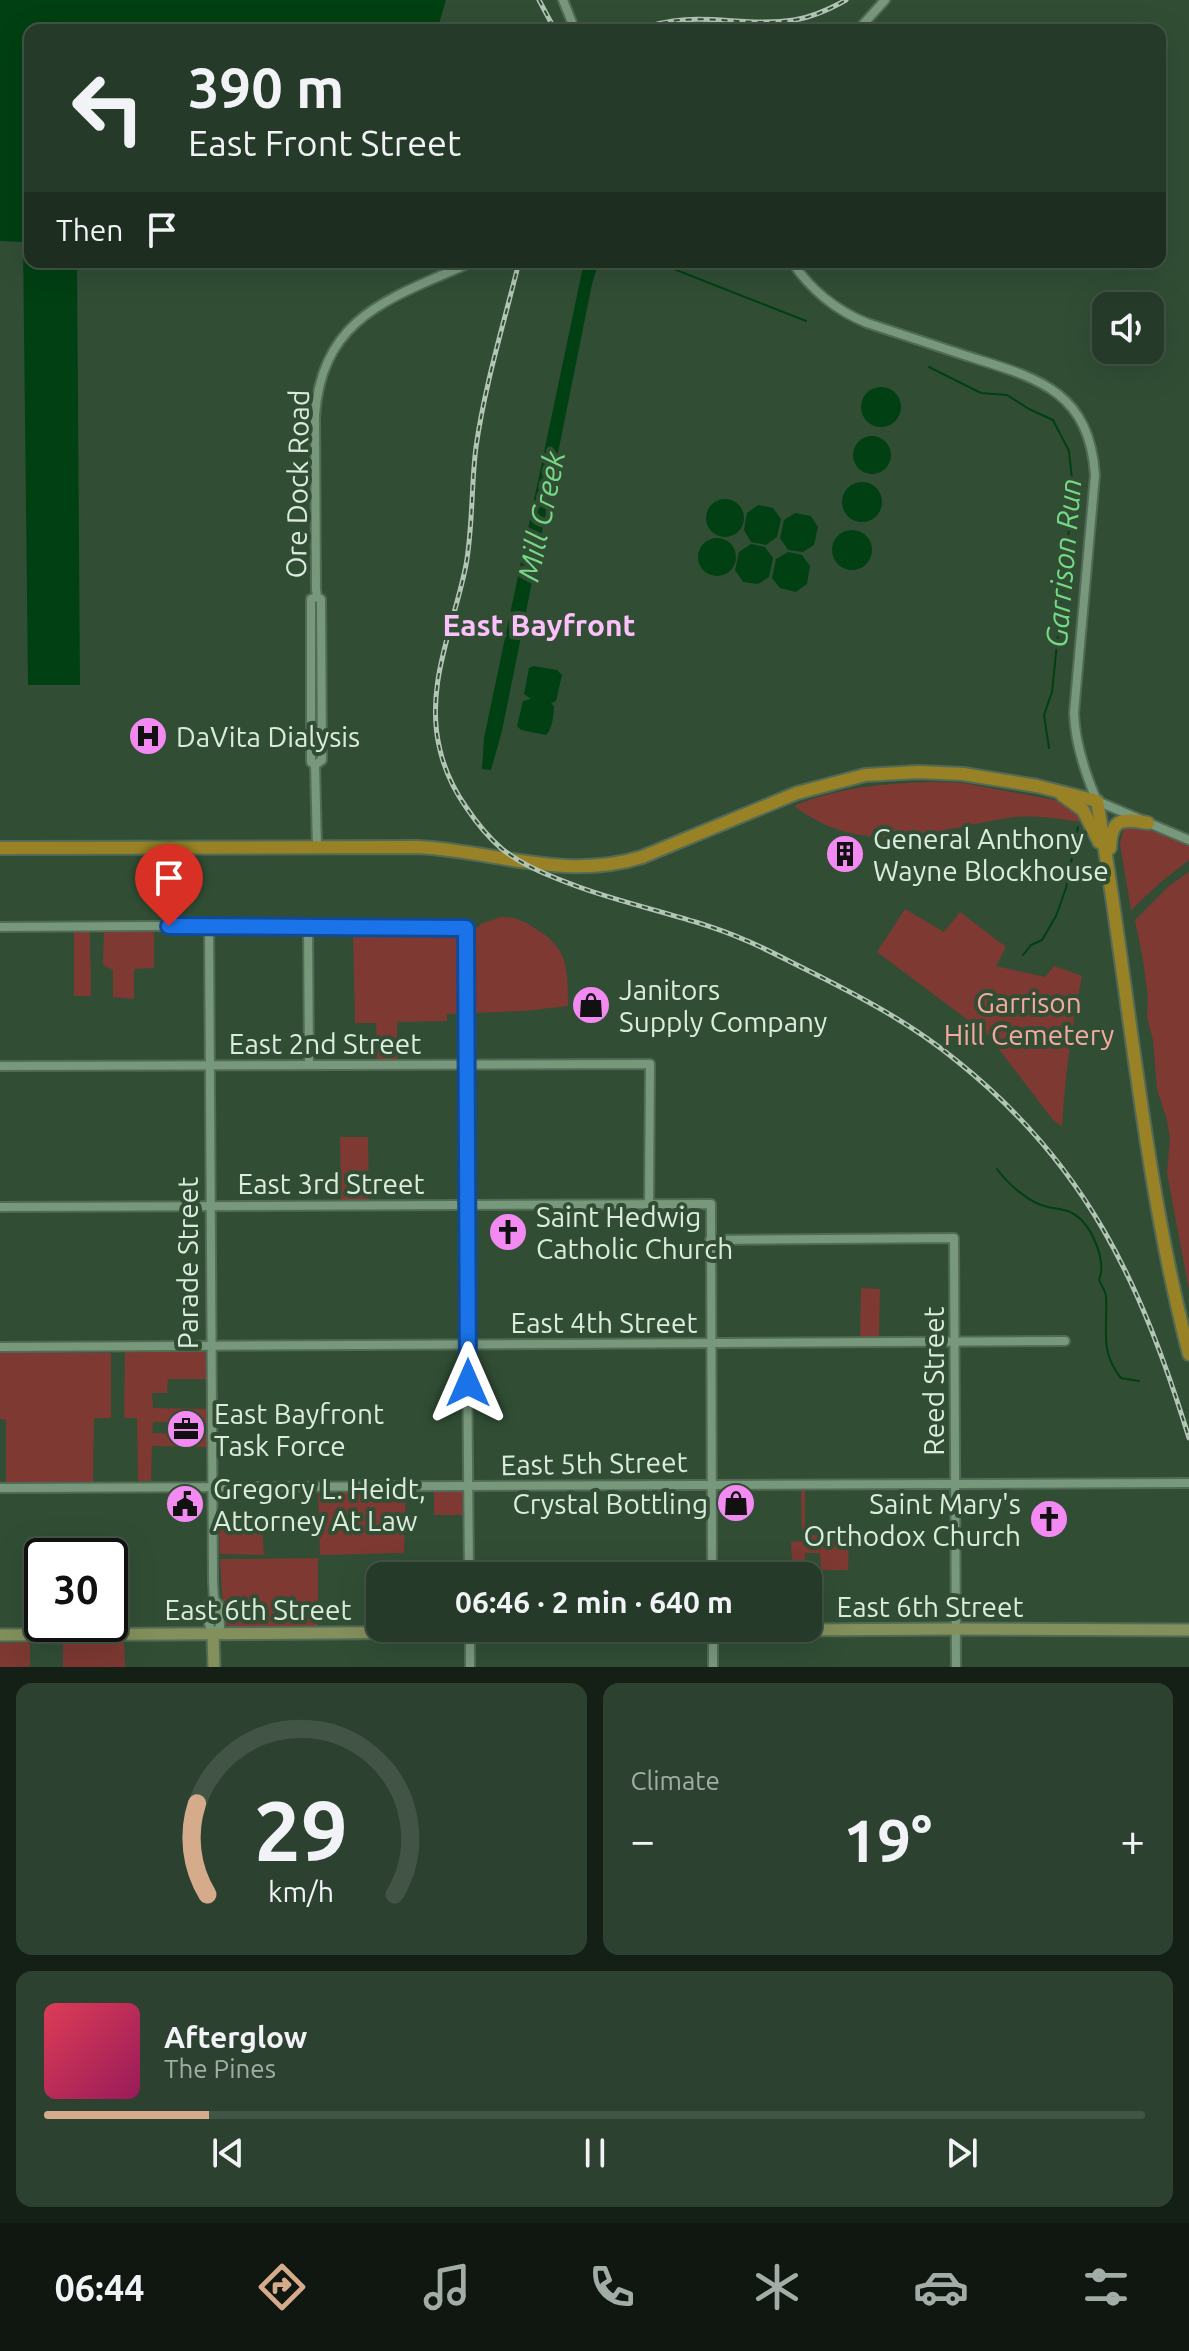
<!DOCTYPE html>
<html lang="en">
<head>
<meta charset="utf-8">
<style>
	:root { --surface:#253a28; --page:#2d4130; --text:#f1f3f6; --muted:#a3ada8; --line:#425445; --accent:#d6ab8b }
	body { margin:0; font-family:Ubuntu,sans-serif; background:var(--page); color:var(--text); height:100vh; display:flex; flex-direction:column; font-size:30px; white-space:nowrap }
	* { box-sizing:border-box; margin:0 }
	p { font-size:26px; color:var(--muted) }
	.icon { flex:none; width:44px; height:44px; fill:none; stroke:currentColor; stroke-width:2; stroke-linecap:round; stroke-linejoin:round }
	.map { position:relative; height:1667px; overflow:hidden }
	.side { display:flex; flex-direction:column; gap:16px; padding:16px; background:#142016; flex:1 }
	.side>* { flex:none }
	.hud { position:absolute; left:24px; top:24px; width:1142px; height:244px; border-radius:16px; box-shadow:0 8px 32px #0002,0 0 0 2px var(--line); background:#253a28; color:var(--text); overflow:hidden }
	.fabs { position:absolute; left:1092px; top:292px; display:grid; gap:16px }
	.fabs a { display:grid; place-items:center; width:72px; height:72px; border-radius:16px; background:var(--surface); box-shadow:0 8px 32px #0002,0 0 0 2px var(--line); font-size:40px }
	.speed { position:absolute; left:24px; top:1538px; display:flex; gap:16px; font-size:40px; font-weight:700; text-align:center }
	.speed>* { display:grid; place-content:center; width:104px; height:104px; border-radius:50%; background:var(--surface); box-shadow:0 8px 32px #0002,0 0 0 2px var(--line); line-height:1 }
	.speed .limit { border:4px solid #111; border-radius:12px; background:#fff; color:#111 }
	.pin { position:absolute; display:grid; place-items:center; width:68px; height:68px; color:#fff; margin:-82px -34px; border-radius:50% 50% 50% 0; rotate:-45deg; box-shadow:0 0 8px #0007 }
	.pin .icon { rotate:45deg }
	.me { position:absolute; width:88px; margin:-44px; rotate:0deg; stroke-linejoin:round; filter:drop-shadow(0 0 6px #0008) }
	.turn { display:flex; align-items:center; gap:28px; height:168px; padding:0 32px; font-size:36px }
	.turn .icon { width:104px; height:104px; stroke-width:2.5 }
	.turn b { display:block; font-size:56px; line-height:68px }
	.then { display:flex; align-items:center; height:76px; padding:0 32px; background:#0003; gap:16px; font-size:30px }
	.big { font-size:60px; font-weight:700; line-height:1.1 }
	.side .tile { flex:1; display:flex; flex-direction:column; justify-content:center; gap:12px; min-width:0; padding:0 28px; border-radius:16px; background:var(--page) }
	.side .dial { align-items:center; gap:0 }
	.dial svg { height:208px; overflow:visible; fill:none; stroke:var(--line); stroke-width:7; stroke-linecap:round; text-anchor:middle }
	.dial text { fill:var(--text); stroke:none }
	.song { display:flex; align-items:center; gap:24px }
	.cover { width:96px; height:96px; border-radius:12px; background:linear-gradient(135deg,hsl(350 70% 55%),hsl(330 70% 35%)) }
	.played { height:8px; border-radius:4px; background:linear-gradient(90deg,var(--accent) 15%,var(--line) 15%) }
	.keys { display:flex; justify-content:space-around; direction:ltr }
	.heat { display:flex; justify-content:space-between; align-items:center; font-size:44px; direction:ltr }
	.side .tiles { flex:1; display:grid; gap:16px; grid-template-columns:1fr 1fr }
	.tile:last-child { grid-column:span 2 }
	.trip { position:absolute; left:366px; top:1562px; width:456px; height:80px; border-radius:16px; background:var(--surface); box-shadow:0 8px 32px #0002,0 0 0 2px var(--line); font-weight:700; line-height:80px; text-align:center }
	.tabs { display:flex; height:128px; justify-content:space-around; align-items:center; background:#0f1710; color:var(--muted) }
	.tabs .icon { width:56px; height:56px }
	.tabs .current { color:var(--accent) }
	.tabs b { font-size:36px; color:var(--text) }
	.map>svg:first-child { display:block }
</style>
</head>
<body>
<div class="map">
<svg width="1189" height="1667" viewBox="0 0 1189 1667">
	<rect width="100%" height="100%" fill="#314e35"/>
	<!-- green -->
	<g fill="#7d3932">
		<path d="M935,782l28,1 103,19 6,4 14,17c-26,-4 -52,-9 -79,-5 -78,13 -142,41 -213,-12 45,-19 93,-23 141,-24z"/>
		<path d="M1128,825l16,2 45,18v15l-27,21 -31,29 -11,-66 3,-13 -2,-3z"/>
		<path d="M1189,872v418l-22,-117 3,-35 -3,-18 -10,-31 -4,-49 -6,-23 1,-19 -5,-38 -8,-40 34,-34z"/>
		<path d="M905,909l39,23 16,-20 46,35 -10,19 49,11 9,-11 28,10c-10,50 -17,99 -20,150l-9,-6 -65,-85 -111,-83z"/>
		<path d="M501,917c15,0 23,4 35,12 33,19 32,42 32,77l-44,5 -77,3v7l-50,1v37l-20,1 -1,-37h-21l-2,-92 119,1 9,-8z"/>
		<path d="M74,932h16l1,64h-17z"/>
		<path d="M104,932h50v36l-20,1v30l-21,-2v-27l-10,-5z"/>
		<path d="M340,1137h28l1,63h-28z"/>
		<path d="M861,1288l19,1 -1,48h-19z"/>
		<path d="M125,1352h79l4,4 -2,23h-38l-1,14h-15l1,15 54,1v14l-54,-1 -1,11 55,2v12l-55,-1 -1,35h-13l-1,-63h-13z"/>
		<path d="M0,1353h111v65h-17l-1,66 -87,-1v-63l-6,-1z"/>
		<path d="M801,1489h4v35l2,11 42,1 -1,34h-27l-1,-17h-15v9l-13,-1 -1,-19 11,-1z"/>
		<path d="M434,1490l30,1v24h-30z"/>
		<path d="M318,1491h88l-2,62 -84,2z"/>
		<path d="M262,1526l2,29 -44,-1 -1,-27z"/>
		<path d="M318,1558v68l-82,1 -7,-1 -5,-3 -4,-64z"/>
		<path d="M124,1641l1,26h-62v-25z"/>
		<path d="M30,1642v25h-30v-24z"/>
	</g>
	<!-- water -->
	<g fill="#004013">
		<path d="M0,0h446l-9,30h-407v232h47l3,423h-52l-5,-443 -23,-1z"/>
		<path d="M584,262h15l-7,22 -90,447 -11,39 -9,-1 2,-31z"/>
		<circle cx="881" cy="407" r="20"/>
		<circle cx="872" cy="455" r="19"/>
		<circle cx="862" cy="502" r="20"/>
		<circle cx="725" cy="518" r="19"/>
		<path d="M758,505l15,3 8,11 -4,18 -11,8 -15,-3 -7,-12 3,-17z"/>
		<path d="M795,513l16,3 7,11 -4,18 -11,7 -15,-2 -8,-12 4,-18z"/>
		<circle cx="852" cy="550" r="20"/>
		<circle cx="717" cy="557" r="19"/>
		<path d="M751,544l14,3 8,11 -4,19 -11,7 -15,-2 -8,-12 4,-18z"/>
		<path d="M788,552l14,3 8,11 -3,18 -11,8 -16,-4 -8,-10 4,-19z"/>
		<path d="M534,666l23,4 5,5 -6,26 -5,2 3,3c0,8 -2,24 -8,29l-25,-5 -4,-4 6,-25 8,-2 -7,-5 5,-26z"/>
	</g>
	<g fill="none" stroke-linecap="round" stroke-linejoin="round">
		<!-- stream -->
		<g stroke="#004013" stroke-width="2">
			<path d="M656,262l150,59"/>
			<path d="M598,267l34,-5"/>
			<path d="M929,367l52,26 26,2 22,14 24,11 16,31 4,38 -21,203 -8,23 5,33"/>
			<path d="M1023,955l8,-10 11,-5 14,-24 10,-28 12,-61"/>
			<path d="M997,1169c11,15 32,34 51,38 8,2 17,2 24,6 19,10 35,47 27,67 2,5 7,11 7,17 2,32 -7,54 15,81l18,3"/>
		</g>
		<defs>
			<g id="minor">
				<path d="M563,0l12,30"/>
				<path d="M858,30l27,-30"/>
				<path d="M792,262c19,28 43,48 75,61 33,11 66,22 100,33 70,22 122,34 128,119l-21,238c1,31 11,60 23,88l92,39"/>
				<path d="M315,765l7,-5 -1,-161 -4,-2 -1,-8 -1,-173c7,-101 77,-118 157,-154"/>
				<path d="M315,765l-4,-3v-163l6,-2"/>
				<path d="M315,765l2,82"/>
				<path d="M308,925l1,140"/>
				<path d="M209,926l4,656 1,17 5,6 1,22 -7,7"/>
				<path d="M0,927l308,-2 158,3 -1,190 4,458"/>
				<path d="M0,1066l650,-2 -1,139"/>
				<path d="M0,1207l711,-3 1,372"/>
				<path d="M710,1240l244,-2 2,429"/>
				<path d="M0,1347l1065,-6"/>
				<path d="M0,1488l1189,-5"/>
				<path d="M713,1628v39"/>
				<path d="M470,1629v38"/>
				<path d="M213,1634c-6,-10 -5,-18 -4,-30l5,-5"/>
			</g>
			<g id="secondary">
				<path d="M213,1634l1,33"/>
				<path d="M0,1635l947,-6 242,1"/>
			</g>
			<g id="trunk">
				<path d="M1062,795l21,15 16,32"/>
				<path d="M0,848l418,-1c77,4 147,34 224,10l155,-64 68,-18 54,-3 44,2 74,12 60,15c32,184 45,372 92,553"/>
				<path d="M1110,848c1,-30 12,-30 38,-25"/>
			</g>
		</defs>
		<!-- minor casing -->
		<use href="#minor" stroke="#526a56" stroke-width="12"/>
		<!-- secondary casing -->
		<use href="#secondary" stroke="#526a56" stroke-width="15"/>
		<!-- trunk casing -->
		<use href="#trunk" stroke="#526a56" stroke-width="16"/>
		<!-- minor -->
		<use href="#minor" stroke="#78987c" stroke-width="8"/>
		<!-- secondary -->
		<use href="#secondary" stroke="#84905b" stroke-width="11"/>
		<!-- trunk -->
		<use href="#trunk" stroke="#988225" stroke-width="12"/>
		<defs>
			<g id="rail">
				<path d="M539,0l16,30"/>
				<path d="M639,30c53,-22 101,-2 155,-10 19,-3 36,-11 52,-20"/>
				<path d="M519,262c-15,61 -34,122 -43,185 -5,39 -3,79 -10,118 -12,61 -42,121 -26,185 5,21 14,40 26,57 10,15 22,30 36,42 23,18 50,28 77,38 55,20 113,30 166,53 22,9 43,21 64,31 52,26 103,53 148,90 130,104 184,222 232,377"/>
			</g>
		</defs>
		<!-- rail casing -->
		<use href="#rail" stroke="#b3c6b5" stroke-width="5"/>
		<!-- rail -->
		<use href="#rail" stroke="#314e35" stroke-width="2" stroke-dasharray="6" stroke-linecap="butt"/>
	</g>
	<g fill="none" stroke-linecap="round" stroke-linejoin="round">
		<defs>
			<path id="route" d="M169,926l297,2 2,455"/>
		</defs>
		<!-- route casing -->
		<use href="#route" stroke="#114b97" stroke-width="20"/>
		<!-- route -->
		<use href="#route" stroke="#1a73e8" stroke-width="14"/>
	</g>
	<!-- icons -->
	<defs>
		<symbol id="hospital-disc" viewBox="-11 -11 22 22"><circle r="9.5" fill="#f38af1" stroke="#314e35"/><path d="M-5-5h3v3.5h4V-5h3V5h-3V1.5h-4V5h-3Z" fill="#111"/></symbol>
		<symbol id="building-disc" viewBox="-11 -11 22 22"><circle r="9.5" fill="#f38af1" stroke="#314e35"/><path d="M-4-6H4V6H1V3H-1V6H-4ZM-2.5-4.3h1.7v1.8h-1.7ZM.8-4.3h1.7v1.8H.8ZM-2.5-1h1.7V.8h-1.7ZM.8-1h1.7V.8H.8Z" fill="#111"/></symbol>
		<symbol id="shop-disc" viewBox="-11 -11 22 22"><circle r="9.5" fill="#f38af1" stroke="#314e35"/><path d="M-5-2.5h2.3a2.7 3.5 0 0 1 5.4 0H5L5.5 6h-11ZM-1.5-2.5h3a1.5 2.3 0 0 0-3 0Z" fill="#111"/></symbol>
		<symbol id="church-disc" viewBox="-11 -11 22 22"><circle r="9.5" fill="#f38af1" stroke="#314e35"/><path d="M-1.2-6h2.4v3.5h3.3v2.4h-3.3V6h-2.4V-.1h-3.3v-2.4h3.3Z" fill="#111"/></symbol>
		<symbol id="office-disc" viewBox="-11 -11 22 22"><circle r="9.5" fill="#f38af1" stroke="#314e35"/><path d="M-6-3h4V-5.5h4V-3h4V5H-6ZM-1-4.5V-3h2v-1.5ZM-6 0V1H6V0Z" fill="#111"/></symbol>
		<symbol id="civic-disc" viewBox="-11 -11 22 22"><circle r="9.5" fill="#f38af1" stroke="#314e35"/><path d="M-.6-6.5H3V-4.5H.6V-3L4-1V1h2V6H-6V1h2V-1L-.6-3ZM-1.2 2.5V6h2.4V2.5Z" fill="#111"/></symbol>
	</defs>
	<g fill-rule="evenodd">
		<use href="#hospital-disc" x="126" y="714" width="44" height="44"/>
		<use href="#building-disc" x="823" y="832" width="44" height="44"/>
		<use href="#shop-disc" x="569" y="983" width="44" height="44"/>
		<use href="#church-disc" x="486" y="1210" width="44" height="44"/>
		<use href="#office-disc" x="164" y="1407" width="44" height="44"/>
		<use href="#shop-disc" x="714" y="1481" width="44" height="44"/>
		<use href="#civic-disc" x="163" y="1482" width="44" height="44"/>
		<use href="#church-disc" x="1027" y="1497" width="44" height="44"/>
	</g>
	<g text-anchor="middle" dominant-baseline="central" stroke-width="8" stroke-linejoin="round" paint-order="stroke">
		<!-- street labels -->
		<g font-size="28" fill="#dbecdd" stroke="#314e35">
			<text transform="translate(297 484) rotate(-89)">Ore Dock Road</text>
			<text x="325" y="1043">East 2nd Street</text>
			<text x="331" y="1183">East 3rd Street</text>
			<text transform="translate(187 1263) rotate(-90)">Parade Street</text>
			<text x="604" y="1322">East 4th Street</text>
			<text transform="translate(933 1381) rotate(-90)">Reed Street</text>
			<text transform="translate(594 1463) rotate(-1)">East 5th Street</text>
			<text x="930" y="1606">East 6th Street</text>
			<text x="258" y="1609">East 6th Street</text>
		</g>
		<!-- poi labels -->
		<g font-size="28" fill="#dbecdd" stroke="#314e35" text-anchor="start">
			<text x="176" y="736">DaVita Dialysis</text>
			<text x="873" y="838">General Anthony<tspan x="873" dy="32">Wayne Blockhouse</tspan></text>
			<text x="619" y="989">Janitors<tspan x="619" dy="32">Supply Company</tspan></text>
			<text x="536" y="1216">Saint Hedwig<tspan x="536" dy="32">Catholic Church</tspan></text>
			<text x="214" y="1413">East Bayfront<tspan x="214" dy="32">Task Force</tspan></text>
			<text x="213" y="1488">Gregory L. Heidt,<tspan x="213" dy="32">Attorney At Law</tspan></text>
			<text x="708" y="1503" text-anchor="end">Crystal Bottling</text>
			<text x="1021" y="1503" text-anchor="end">Saint Mary's<tspan x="1021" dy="32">Orthodox Church</tspan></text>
		</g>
		<!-- park labels -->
		<g font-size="28" fill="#f3a99f" stroke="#314e35">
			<text x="1029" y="1002">Garrison<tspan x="1029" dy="32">Hill Cemetery</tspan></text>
		</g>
		<!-- water labels -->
		<g font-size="30" font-style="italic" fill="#75d885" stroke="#314e35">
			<text transform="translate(541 516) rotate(-78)">Mill Creek</text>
			<text transform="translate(1063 563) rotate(-85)">Garrison Run</text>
		</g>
		<!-- neighbourhood labels -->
		<g font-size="30" font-weight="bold" fill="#fcc1fa" stroke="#314e35">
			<text x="539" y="625">East Bayfront</text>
		</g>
	</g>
</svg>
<div class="fabs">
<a><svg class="icon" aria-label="sound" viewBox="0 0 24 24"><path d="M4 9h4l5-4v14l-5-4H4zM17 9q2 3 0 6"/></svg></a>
</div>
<div class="speed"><div class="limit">30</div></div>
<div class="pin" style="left:169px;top:926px;background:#d93025"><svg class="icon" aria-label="arrive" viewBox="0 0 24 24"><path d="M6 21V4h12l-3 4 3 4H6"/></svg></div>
<svg class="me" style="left:468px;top:1383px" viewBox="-20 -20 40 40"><path d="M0-17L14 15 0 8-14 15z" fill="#1a73e8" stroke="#fff" stroke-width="4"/></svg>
<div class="trip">06:46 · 2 min · 640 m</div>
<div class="hud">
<div class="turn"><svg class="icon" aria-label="left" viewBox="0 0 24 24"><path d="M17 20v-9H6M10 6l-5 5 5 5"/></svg><div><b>390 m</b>East Front Street</div></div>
<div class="then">Then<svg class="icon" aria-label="arrive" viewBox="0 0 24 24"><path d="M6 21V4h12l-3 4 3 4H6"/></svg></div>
</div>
</div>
<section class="side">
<div class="tiles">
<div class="tile dial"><svg viewBox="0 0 100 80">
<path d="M14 69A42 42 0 1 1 86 69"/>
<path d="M14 69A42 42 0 0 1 10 34" stroke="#d6ab8b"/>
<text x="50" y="56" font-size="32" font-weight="700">29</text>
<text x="50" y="72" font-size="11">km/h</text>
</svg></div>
<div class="tile"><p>Climate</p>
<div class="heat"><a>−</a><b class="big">19°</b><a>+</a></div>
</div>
<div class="tile">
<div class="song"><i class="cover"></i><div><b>Afterglow</b><p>The Pines</p></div></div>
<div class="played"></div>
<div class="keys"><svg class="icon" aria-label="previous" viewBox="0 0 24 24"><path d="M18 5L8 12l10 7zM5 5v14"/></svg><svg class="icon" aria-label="pause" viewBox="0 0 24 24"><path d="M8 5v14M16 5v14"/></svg><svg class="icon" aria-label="next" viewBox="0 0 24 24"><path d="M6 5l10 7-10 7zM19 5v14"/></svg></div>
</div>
</div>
</section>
<nav class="tabs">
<b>06:44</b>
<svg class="icon current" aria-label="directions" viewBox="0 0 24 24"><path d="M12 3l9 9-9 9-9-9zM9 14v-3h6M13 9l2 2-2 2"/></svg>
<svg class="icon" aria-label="music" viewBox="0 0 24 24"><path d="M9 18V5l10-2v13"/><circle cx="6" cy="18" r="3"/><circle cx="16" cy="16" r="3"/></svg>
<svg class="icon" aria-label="phone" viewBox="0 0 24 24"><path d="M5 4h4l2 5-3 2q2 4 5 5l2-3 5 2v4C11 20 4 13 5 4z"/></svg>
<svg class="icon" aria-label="climate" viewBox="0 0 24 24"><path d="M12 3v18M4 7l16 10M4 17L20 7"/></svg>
<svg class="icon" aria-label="car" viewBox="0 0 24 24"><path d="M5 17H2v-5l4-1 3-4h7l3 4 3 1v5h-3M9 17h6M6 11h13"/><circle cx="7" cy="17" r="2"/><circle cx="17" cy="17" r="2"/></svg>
<svg class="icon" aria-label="filters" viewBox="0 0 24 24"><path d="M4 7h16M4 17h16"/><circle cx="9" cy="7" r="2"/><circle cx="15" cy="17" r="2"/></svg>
</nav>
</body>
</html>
